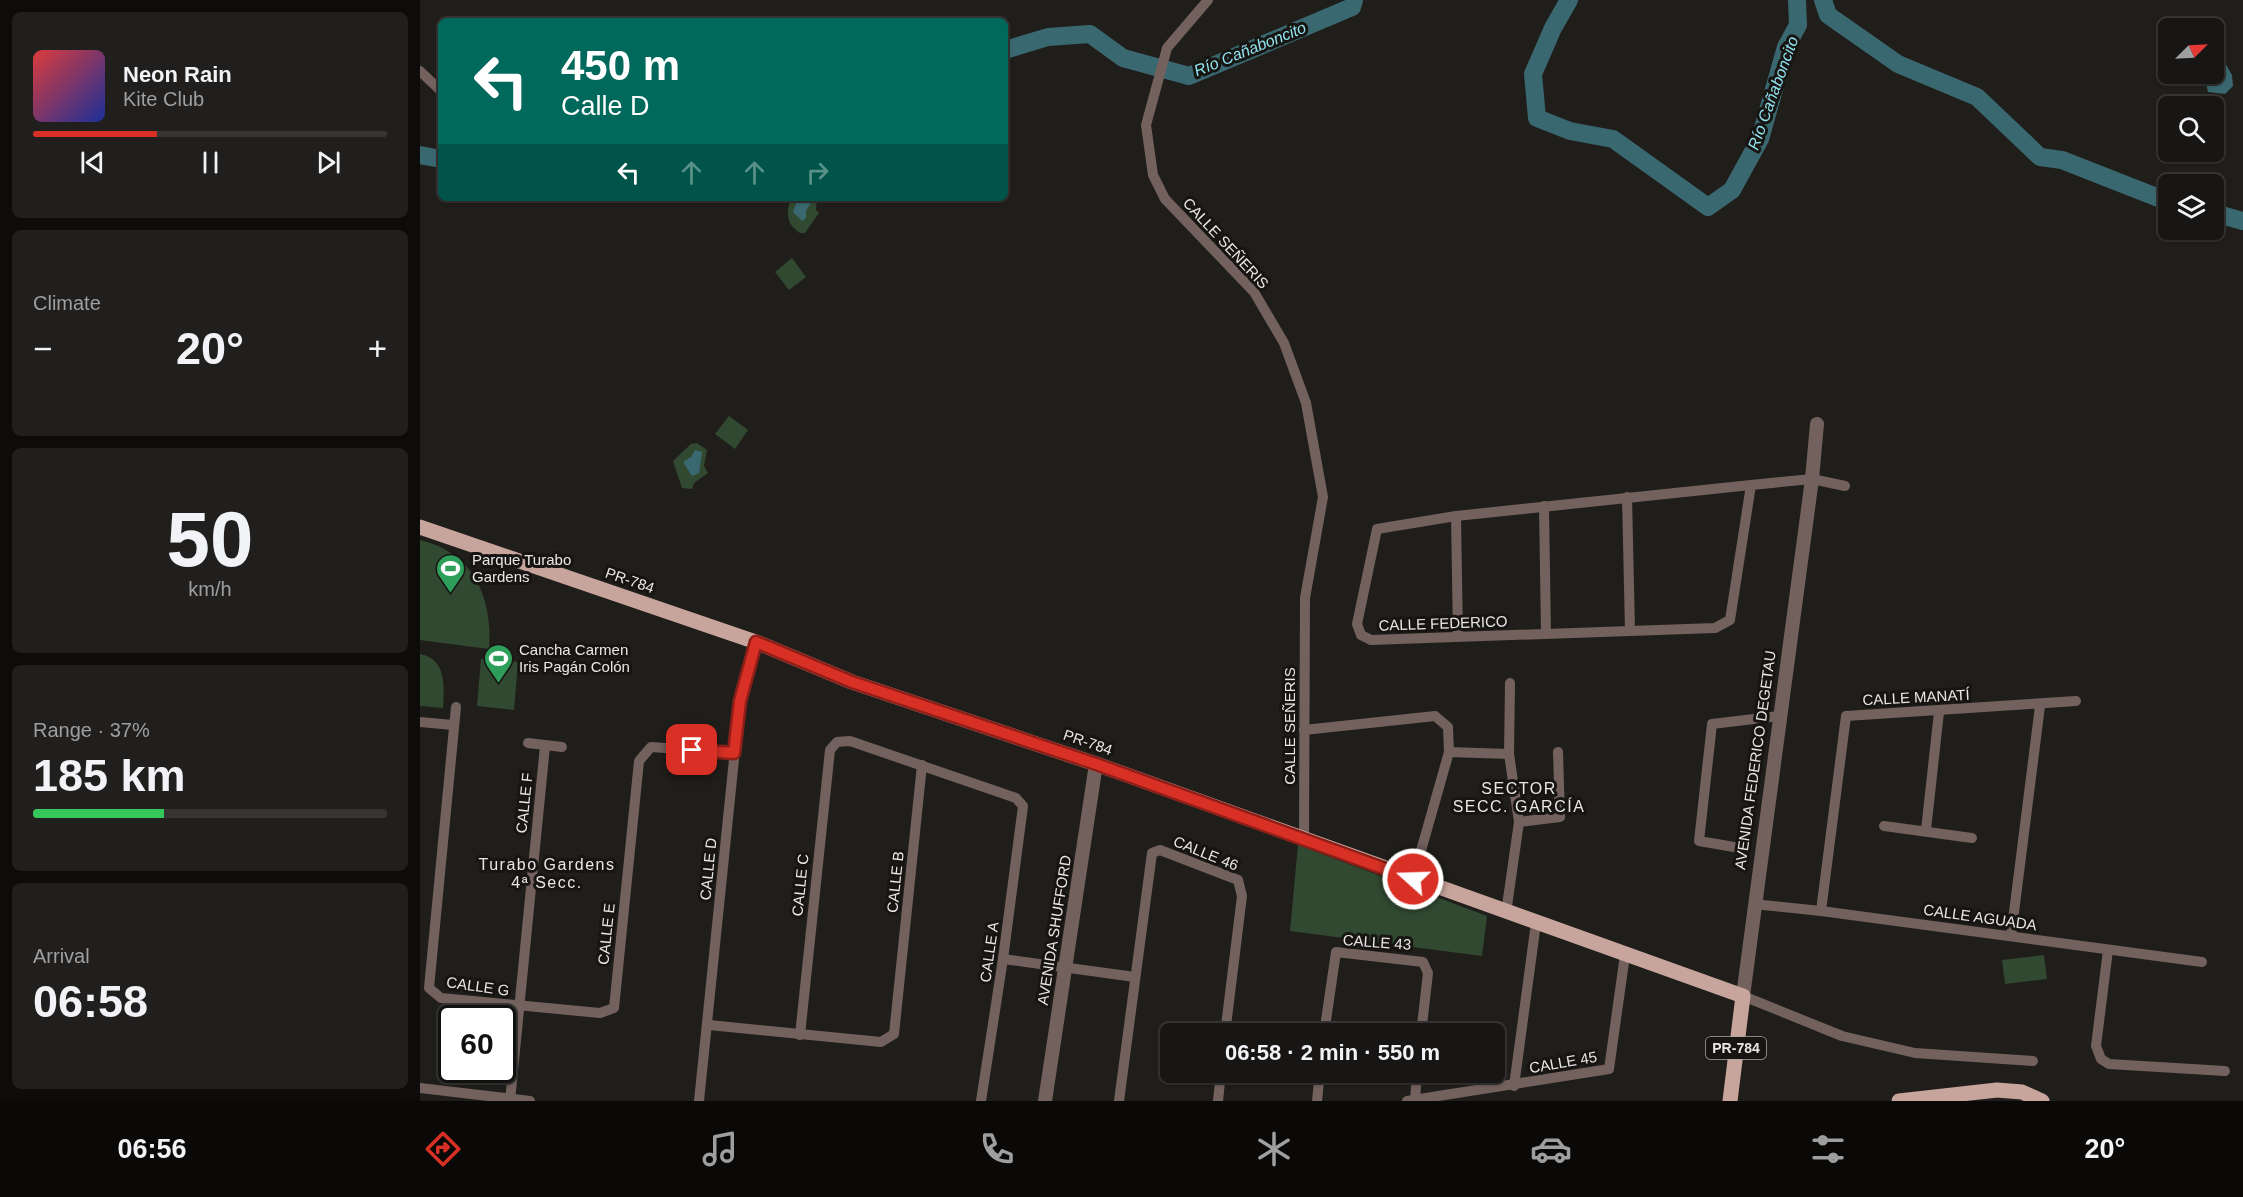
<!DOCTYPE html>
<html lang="en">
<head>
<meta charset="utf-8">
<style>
	:root { --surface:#181614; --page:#211f1d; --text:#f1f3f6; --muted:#9f9fa0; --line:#363534; --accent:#d93025 }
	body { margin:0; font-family:Arial,sans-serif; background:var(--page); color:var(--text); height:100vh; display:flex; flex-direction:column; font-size:22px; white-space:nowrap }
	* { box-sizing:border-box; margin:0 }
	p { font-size:20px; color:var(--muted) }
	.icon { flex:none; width:33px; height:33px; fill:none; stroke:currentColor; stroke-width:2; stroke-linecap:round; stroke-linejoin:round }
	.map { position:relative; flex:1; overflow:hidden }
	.details { display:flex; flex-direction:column; gap:12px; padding:12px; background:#0d0c0b; width:420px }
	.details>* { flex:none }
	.banner { position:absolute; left:18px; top:18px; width:570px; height:183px; border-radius:9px; box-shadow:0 2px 4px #0004,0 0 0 2px var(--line); background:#00695c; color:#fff; overflow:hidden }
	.needle { width:39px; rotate:66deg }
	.buttons { position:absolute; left:1738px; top:18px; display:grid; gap:12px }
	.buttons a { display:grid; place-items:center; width:66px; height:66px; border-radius:9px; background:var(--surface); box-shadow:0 2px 4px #0004,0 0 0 2px var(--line); font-size:30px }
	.speed { position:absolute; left:18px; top:1005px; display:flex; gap:12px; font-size:30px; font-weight:700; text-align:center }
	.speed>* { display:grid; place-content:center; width:78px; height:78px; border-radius:50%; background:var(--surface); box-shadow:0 2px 4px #0004,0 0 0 2px var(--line); line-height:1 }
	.speed .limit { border:3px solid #111; border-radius:9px; background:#fff; color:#111 }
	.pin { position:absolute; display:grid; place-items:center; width:51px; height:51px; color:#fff; margin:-26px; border-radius:12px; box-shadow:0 3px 9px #0006 }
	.me { position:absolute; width:66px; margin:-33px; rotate:290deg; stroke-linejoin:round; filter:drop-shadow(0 0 4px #0008) }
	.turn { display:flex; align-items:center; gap:21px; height:126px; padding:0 24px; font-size:27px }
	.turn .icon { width:78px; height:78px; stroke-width:2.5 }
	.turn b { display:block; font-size:42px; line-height:51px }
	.lanes { display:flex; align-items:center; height:57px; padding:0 24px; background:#0003; justify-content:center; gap:30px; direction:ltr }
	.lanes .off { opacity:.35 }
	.big { font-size:45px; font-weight:800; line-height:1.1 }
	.details .widget { flex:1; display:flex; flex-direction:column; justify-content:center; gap:9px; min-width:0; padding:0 21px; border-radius:9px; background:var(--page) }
	.details .dial { align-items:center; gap:0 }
	.dial b { font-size:78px; line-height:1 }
	.song { display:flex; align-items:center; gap:18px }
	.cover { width:72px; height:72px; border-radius:9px; background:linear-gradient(135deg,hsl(0 70% 55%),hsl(230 70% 35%)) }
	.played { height:6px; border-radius:3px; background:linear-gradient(90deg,var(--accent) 35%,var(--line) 35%) }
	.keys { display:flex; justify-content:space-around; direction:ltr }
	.heat { display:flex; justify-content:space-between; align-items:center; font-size:33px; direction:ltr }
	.charge { height:9px; border-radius:4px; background:linear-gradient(90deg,#34c759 37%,var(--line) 0) }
	.trip { position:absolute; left:740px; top:1023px; width:345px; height:60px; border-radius:9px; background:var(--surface); box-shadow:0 2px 4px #0004,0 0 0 2px var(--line); font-weight:800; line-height:60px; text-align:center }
	.tab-bar { display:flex; height:96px; justify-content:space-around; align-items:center; background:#0a0908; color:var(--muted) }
	.tab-bar .icon { width:42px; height:42px }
	.tab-bar .active { color:var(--accent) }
	.tab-bar b { font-size:27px; color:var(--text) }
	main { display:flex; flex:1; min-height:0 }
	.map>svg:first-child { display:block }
</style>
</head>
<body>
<main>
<section class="details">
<div class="widget">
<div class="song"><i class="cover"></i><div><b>Neon Rain</b><p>Kite Club</p></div></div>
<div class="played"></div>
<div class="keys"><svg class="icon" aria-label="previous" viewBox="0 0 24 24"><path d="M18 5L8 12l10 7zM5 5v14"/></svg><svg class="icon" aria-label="pause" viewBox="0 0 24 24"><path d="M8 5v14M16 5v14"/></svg><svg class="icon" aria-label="next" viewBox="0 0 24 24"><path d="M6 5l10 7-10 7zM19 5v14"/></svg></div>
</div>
<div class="widget"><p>Climate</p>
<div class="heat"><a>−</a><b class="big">20°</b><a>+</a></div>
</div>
<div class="widget dial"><b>50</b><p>km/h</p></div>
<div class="widget"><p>Range · 37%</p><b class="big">185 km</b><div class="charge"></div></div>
<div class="widget"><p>Arrival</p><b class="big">06:58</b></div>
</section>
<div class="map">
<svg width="1823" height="1101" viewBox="0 0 1823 1101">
	<rect width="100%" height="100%" fill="#201e1b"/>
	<!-- green -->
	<g fill="#314931">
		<path d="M371,198h26l-1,12 3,3 -14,20h-5c-14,-9 -14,-20 -9,-35z"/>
		<path d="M372,258l14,19 -17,13 -14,-18z"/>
		<path d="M309,416l19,14 -13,19 -20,-15z"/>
		<path d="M277,443l10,7 -3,16 4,7 -14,10 -2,6 -10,-1 -9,-27 18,-17z"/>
		<path d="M0,540c53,12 73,58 69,109l-69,-9z"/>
		<path d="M0,654c27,5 24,33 23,54l-23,-2z"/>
		<path d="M61,659l37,3 -4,48 -37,-4z"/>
		<path d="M878,845l189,71 -5,40 -192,-25z"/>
		<path d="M1624,955l3,24 -42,5 -3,-24z"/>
	</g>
	<!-- water -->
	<g fill="#3a6870">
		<path d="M1805,63l7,12 1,11 -8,8 -17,-2 -4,-18h10v-10z"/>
		<path d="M378,198h12l2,3 -6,10v7l-4,3 -9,-9z"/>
		<path d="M275,450l7,2 -3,21 -7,3 -9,-14 8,-5z"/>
	</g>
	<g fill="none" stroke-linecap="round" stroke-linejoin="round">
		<!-- river -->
		<g stroke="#3a6870" stroke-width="18">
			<path d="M1149,0l-16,28 -20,46 4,44 33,13 43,8 95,68 24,-17 28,-51 26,-92 12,-22 -1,-25"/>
			<path d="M1403,0l5,15 70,49 79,33 63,60 22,3 107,42"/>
			<path d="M585,50l43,-13 42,-3 33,24 66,18 163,-69 2,-7"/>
			<path d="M0,155l21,4"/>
			<path d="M1794,213l29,8"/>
		</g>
		<!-- minor -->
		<g stroke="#72615d" stroke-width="10">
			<path d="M788,0l-41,48 -21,77 7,50 12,24 89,93 30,51 22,60 17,94 -18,101 -1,241"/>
			<path d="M0,71l21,20"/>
			<path d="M1331,485l-21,135 -15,8 -344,12 -10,-5 -4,-11 20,-95 79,-13 295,-31 61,-6 33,7"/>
			<path d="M1207,497l3,134"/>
			<path d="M1124,506l2,128"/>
			<path d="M1036,516l2,121"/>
			<path d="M36,707l-27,281 12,10 159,15 14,-5 25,-247 12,-14 83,6"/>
			<path d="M0,722l33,3"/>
			<path d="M884,730l131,-14 13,11 1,25 -36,127"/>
			<path d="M108,743l34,4"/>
			<path d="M1029,752l60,2"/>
			<path d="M1099,822l41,-5 -2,-65"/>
			<path d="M1464,826l88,12"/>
			<path d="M1506,830l13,-118"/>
			<path d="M1320,848l-41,-7 13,-117 67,-8"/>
			<path d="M1334,904l67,7 381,51"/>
			<path d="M1401,911l25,-195 230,-15"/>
			<path d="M1086,913l13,-91 -10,-68 1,-71"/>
			<path d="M1591,936l29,-230"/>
			<path d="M1688,950l-12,96 5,13 8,5 116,7"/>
			<path d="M583,959l132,18"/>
			<path d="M1323,996l99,40 73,17 118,8"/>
			<path d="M289,1025l172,17 13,-8 28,-269"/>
			<path d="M904,1034l12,-82 87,10 5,11 -7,61"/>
			<path d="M380,1035l30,-285 7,-8 13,-1 166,57 7,8 -20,153 -22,142"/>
			<path d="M1094,1086l22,-163"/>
			<path d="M0,1088l110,13"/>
			<path d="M90,1101l35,-355"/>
			<path d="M279,1101l41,-400 16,-59"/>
			<path d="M699,1101l33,-248 8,-3 78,30 4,16 -17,138"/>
			<path d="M798,1101l3,-29"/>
			<path d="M897,1101l3,-29"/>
			<path d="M987,1101l202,-32 16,-114"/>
			<path d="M995,1101l2,-29"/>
		</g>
		<!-- tertiary -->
		<g stroke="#72615d" stroke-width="14">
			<path d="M1323,996l69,-517 5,-55"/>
			<path d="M625,1101l51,-337"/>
		</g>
		<!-- primary -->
		<g stroke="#c8a59c" stroke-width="15">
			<path d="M0,527l336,115 96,40 244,82 647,232 -13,105"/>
			<path d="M1479,1101l98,-11 25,2 20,9"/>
		</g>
	</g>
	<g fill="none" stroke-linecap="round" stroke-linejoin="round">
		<defs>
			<path id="route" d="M272,750l42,3 6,-52 16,-59 96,40 244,82 317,115"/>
		</defs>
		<!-- route casing -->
		<use href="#route" stroke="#8d1f18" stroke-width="15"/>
		<!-- route -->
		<use href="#route" stroke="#d93025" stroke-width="10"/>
	</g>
	<!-- icons -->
	<defs>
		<symbol id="stadium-pin" viewBox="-11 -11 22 30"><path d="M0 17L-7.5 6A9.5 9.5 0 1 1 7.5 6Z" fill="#2e9e5b" stroke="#171512"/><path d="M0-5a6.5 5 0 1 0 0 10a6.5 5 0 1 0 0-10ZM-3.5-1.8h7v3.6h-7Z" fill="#fff"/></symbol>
	</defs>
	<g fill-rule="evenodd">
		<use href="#stadium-pin" x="14" y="552" width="33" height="45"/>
		<use href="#stadium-pin" x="62" y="642" width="33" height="45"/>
	</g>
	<g text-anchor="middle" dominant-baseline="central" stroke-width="6" stroke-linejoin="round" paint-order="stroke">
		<!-- shield labels -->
		<rect fill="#171512" stroke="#aaa8a6" stroke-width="1.5" x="1286" y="1037" width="60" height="22" rx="4.5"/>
		<g font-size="14" font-weight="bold" fill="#e9e7e6">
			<text x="1316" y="1048">PR-784</text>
		</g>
		<!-- street labels -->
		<g font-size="15" fill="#e9e7e6" stroke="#171512">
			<text transform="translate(806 243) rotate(47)">CALLE SEÑERIS</text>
			<text transform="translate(210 580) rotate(19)">PR-784</text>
			<text transform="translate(1023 623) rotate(-2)">CALLE FEDERICO</text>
			<text transform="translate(1496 697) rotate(-3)">CALLE MANATÍ</text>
			<text transform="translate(869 726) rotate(-90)">CALLE SEÑERIS</text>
			<text transform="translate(668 742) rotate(19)">PR-784</text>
			<text transform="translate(1335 760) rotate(-82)">AVENIDA FEDERICO DEGETAU</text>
			<text transform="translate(104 803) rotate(-84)">CALLE F</text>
			<text transform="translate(786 853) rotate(22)">CALLE 46</text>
			<text transform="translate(288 869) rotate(-84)">CALLE D</text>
			<text transform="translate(475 882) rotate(-84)">CALLE B</text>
			<text transform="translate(380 885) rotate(-84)">CALLE C</text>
			<text transform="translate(1560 917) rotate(8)">CALLE AGUADA</text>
			<text transform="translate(634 930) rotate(-81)">AVENIDA SHUFFORD</text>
			<text transform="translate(186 934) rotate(-84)">CALLE E</text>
			<text transform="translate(957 942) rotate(4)">CALLE 43</text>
			<text transform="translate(569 952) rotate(-82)">CALLE A</text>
			<text transform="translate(58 986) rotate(8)">CALLE G</text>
			<text transform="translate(1143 1062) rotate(-10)">CALLE 45</text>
		</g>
		<!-- poi labels -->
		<g font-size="15" fill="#e9e7e6" stroke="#171512" text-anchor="start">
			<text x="52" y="559">Parque Turabo<tspan x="52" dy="17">Gardens</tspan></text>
			<text x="99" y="649">Cancha Carmen<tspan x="99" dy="17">Iris Pagán Colón</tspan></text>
		</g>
		<!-- water labels -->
		<g font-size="16" font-style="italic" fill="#91e2f0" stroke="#171512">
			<text transform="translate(830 49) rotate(-22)">Río Cañaboncito</text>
			<text transform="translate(1353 93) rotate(-70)">Río Cañaboncito</text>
		</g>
		<!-- neighbourhood labels -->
		<g font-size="16" letter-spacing="1.5" fill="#e9e7e6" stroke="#171512">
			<text x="1099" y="788">SECTOR<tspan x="1099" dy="18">SECC. GARCÍA</tspan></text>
			<text x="127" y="864">Turabo Gardens<tspan x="127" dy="18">4ª Secc.</tspan></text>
		</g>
	</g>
</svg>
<div class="buttons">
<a><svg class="needle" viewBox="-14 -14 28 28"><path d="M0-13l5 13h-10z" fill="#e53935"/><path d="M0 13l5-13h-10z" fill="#9f9fa0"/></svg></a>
<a><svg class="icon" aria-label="search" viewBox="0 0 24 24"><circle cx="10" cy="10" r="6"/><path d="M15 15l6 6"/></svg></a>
<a><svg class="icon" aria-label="layers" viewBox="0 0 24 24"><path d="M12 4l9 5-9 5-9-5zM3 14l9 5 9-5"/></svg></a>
</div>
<div class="speed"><div class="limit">60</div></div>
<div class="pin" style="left:272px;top:750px;background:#d93025"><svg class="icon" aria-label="arrive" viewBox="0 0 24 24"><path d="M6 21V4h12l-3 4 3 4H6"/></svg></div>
<svg class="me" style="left:993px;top:879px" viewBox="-20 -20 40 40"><circle r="17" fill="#d93025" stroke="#fff" stroke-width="3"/><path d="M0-11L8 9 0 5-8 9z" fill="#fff"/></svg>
<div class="trip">06:58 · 2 min · 550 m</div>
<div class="banner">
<div class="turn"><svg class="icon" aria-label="left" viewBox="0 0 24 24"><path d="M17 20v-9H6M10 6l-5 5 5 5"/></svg><div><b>450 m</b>Calle D</div></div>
<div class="lanes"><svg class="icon" aria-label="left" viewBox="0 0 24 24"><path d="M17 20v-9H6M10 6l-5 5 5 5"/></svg><svg class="icon off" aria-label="ahead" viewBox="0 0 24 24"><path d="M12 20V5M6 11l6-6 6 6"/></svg><svg class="icon off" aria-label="ahead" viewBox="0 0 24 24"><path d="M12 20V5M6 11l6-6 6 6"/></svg><svg class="icon off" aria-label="right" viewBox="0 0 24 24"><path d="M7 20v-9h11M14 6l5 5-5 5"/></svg></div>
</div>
</div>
</main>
<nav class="tab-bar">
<b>06:56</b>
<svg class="icon active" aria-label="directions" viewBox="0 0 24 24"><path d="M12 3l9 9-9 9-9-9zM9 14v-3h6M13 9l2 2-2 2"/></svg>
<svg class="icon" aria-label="music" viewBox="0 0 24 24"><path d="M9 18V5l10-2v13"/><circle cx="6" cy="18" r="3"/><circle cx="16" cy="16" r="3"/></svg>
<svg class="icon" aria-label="phone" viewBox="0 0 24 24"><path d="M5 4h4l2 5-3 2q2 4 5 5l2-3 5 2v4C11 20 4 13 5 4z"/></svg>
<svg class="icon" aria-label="climate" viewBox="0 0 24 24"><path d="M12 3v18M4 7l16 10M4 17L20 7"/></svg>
<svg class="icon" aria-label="car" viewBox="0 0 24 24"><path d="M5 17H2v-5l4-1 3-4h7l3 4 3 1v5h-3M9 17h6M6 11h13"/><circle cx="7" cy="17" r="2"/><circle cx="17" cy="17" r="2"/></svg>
<svg class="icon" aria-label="filters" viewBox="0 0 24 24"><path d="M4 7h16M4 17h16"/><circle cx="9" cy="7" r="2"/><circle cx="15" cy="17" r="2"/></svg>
<b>20°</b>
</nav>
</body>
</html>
